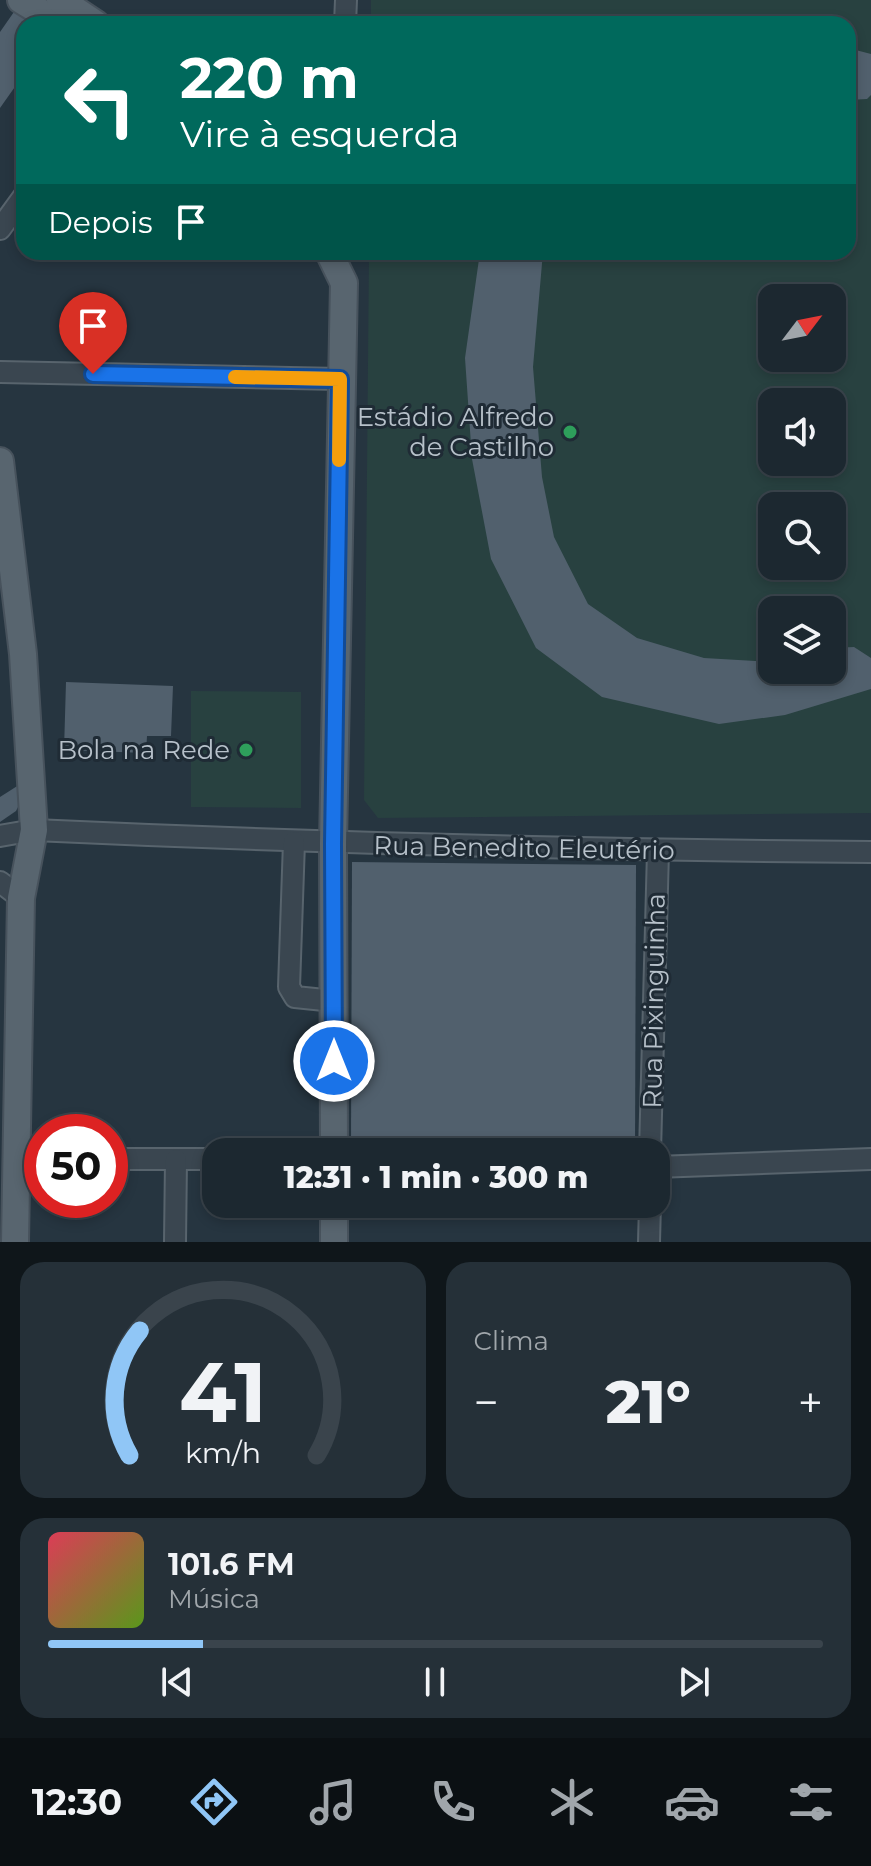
<!DOCTYPE html>
<html lang="pt">
<head>
<meta charset="utf-8">
<style>
	:root { --surface:#1c2830; --page:#253038; --text:#f1f3f6; --muted:#a0a6ab; --line:#3a444c; --accent:#90c6f6 }
	body { margin:0; font-family:Montserrat,sans-serif; background:var(--page); color:var(--text); height:100vh; display:flex; flex-direction:column; font-size:30px; white-space:nowrap }
	* { box-sizing:border-box; margin:0 }
	p { font-size:26px; color:var(--muted) }
	.icon { flex:none; width:44px; height:44px; fill:none; stroke:currentColor; stroke-width:2; stroke-linecap:round; stroke-linejoin:round }
	.map { position:relative; height:1242px; overflow:hidden }
	.side { display:flex; flex-direction:column; gap:20px; padding:20px; background:#0f161a; flex:1 }
	.side>* { flex:none }
	.banner { position:absolute; left:16px; top:16px; width:840px; height:244px; border-radius:24px; box-shadow:0 4px 12px #0003,0 0 0 2px var(--line); background:#00695c; color:#fff; overflow:hidden }
	.needle { width:52px; rotate:58deg }
	.fabs { position:absolute; left:758px; top:284px; display:grid; gap:16px }
	.fabs a { display:grid; place-items:center; width:88px; height:88px; border-radius:16px; background:var(--surface); box-shadow:0 4px 12px #0003,0 0 0 2px var(--line); font-size:40px }
	.speed { position:absolute; left:24px; top:1114px; display:flex; gap:16px; font-size:40px; font-weight:700; text-align:center }
	.speed>* { display:grid; place-content:center; width:104px; height:104px; border-radius:50%; background:var(--surface); box-shadow:0 4px 12px #0003,0 0 0 2px var(--line); line-height:1 }
	.speed .limit { border:12px solid #d22; background:#fff; color:#111 }
	.pin { position:absolute; display:grid; place-items:center; width:68px; height:68px; color:#fff; margin:-82px -34px; border-radius:50% 50% 50% 0; rotate:-45deg; box-shadow:0 0 8px #0007 }
	.pin .icon { rotate:45deg }
	.me { position:absolute; width:88px; margin:-44px; rotate:0deg; stroke-linejoin:round; filter:drop-shadow(0 0 6px #0008) }
	.turn { display:flex; align-items:center; gap:28px; height:168px; padding:0 32px; font-size:36px }
	.turn .icon { width:104px; height:104px; stroke-width:2.5 }
	.turn b { display:block; font-size:56px; line-height:68px }
	.then { display:flex; align-items:center; height:76px; padding:0 32px; background:#0003; gap:16px; font-size:30px }
	.big { font-size:60px; font-weight:800; line-height:1.1 }
	.side .widget { flex:1; display:flex; flex-direction:column; justify-content:center; gap:12px; min-width:0; padding:0 28px; border-radius:24px; background:var(--page) }
	.side .dial { align-items:center; gap:0 }
	.dial svg { height:208px; overflow:visible; fill:none; stroke:var(--line); stroke-width:7; stroke-linecap:round; text-anchor:middle }
	.dial text { fill:var(--text); stroke:none }
	.song { display:flex; align-items:center; gap:24px }
	.cover { width:96px; height:96px; border-radius:12px; background:linear-gradient(135deg,hsl(350 70% 55%),hsl(90 70% 35%)) }
	.played { height:8px; border-radius:4px; background:linear-gradient(90deg,var(--accent) 20%,var(--line) 20%) }
	.keys { display:flex; justify-content:space-around; direction:ltr }
	.heat { display:flex; justify-content:space-between; align-items:center; font-size:44px; direction:ltr }
	.side .tiles { flex:1; display:grid; gap:20px; grid-template-columns:1fr 1fr }
	.widget:last-child { grid-column:span 2 }
	.trip { position:absolute; left:202px; top:1138px; width:468px; height:80px; border-radius:24px; background:var(--surface); box-shadow:0 4px 12px #0003,0 0 0 2px var(--line); font-weight:800; line-height:80px; text-align:center }
	.dock { display:flex; height:128px; justify-content:space-around; align-items:center; background:#0b1013; color:var(--muted) }
	.dock .icon { width:56px; height:56px }
	.dock .current { color:var(--accent) }
	.dock b { font-size:36px; color:var(--text) }
	.map>svg:first-child { display:block }
</style>
</head>
<body>
<div class="map">
<svg width="871" height="1242" viewBox="0 0 871 1242">
	<rect width="100%" height="100%" fill="#263540"/>
	<!-- green -->
	<g fill="#284140" fill-rule="evenodd">
		<path d="M371,0h500v813l-493,5 -14,-18 5,-548h479v-228h-477zM772,298h60v60h-60zM772,402h60v60h-60zM772,506h60v60h-60zM772,610h60v60h-60z"/>
		<path d="M191,691l110,1v116l-110,-1z"/>
	</g>
	<!-- building -->
	<g fill="#51606d">
		<path d="M16,9l20,15h-12v50l-24,34v-76z"/>
		<path d="M848,48l23,6v41l-4,4 -19,1z"/>
		<path d="M480,252h63l-10,115 9,110 12,60 34,67 49,34 67,20 68,4v8h60v-22l22,-1 17,11v31l-86,26 -66,9 -117,-27 -66,-49 -45,-89 -19,-100 -7,-101z"/>
		<path d="M66,682l107,4 -2,50h-24l-1,17 -82,-3z"/>
		<path d="M22,783l-1,18 -5,10 -16,11v-25z"/>
		<path d="M352,862l284,3 -1,285 -284,-3z"/>
	</g>
	<g fill="none" stroke-linecap="round" stroke-linejoin="round">
		<defs>
			<g id="minor">
				<path d="M345,24l1,-24"/>
				<path d="M0,229l24,-33"/>
				<path d="M0,372l340,7"/>
				<path d="M0,836l34,-6c279,13 558,20 837,22"/>
				<path d="M294,842l-5,145 6,10 39,4"/>
				<path d="M0,882l21,16"/>
				<path d="M650,1152l8,-301"/>
				<path d="M17,1157h25"/>
				<path d="M110,1159h106"/>
				<path d="M656,1167l215,-8"/>
				<path d="M175,1242l1,-82"/>
				<path d="M649,1242l1,-38"/>
			</g>
			<g id="major">
				<path d="M21,0l39,24"/>
				<path d="M60,0l36,24"/>
				<path d="M329,252l15,31 -11,561 1,308"/>
				<path d="M0,461l23,193 11,176 -13,68 -6,344"/>
				<path d="M334,1242v-38"/>
			</g>
		</defs>
		<!-- minor casing -->
		<use href="#minor" stroke="#58646d" stroke-width="24"/>
		<!-- major casing -->
		<use href="#major" stroke="#47525c" stroke-width="30"/>
		<!-- minor -->
		<use href="#minor" stroke="#3a4650" stroke-width="20"/>
		<!-- major -->
		<use href="#major" stroke="#58656f" stroke-width="26"/>
	</g>
	<g fill="none" stroke-linecap="round" stroke-linejoin="round">
		<defs>
			<path id="route" d="M93,374l247,5 -7,465 1,217"/>
		</defs>
		<!-- route casing -->
		<use href="#route" stroke="#114b97" stroke-width="20"/>
		<!-- route -->
		<use href="#route" stroke="#1a73e8" stroke-width="14"/>
		<!-- slow -->
		<path stroke="#f59e0b" stroke-width="14" d="M235,377l105,2 -1,81"/>
	</g>
	<!-- markers -->
	<g fill="#2e9e5b" stroke="#1f2b35" stroke-width="3">
		<circle cx="570" cy="432" r="8"/>
		<circle cx="246" cy="750" r="8"/>
	</g>
	<g text-anchor="middle" dominant-baseline="central" stroke-width="6" stroke-linejoin="round" paint-order="stroke">
		<!-- poi labels -->
		<g font-size="26" fill="#b7c1ca" stroke="#1f2b35" text-anchor="end">
			<text x="554" y="417">Estádio Alfredo<tspan x="554" dy="30">de Castilho</tspan></text>
			<text x="230" y="750">Bola na Rede</text>
		</g>
		<!-- street labels -->
		<g font-size="26" fill="#b7c1ca" stroke="#1f2b35">
			<text transform="translate(524 848) rotate(1)">Rua Benedito Eleutério</text>
			<text transform="translate(654 1001) rotate(-89)">Rua Pixinguinha</text>
		</g>
	</g>
</svg>
<div class="fabs">
<a><svg class="needle" viewBox="-14 -14 28 28"><path d="M0-13l5 13h-10z" fill="#e53935"/><path d="M0 13l5-13h-10z" fill="#a0a6ab"/></svg></a>
<a><svg class="icon" aria-label="sound" viewBox="0 0 24 24"><path d="M4 9h4l5-4v14l-5-4H4zM17 9q2 3 0 6"/></svg></a>
<a><svg class="icon" aria-label="search" viewBox="0 0 24 24"><circle cx="10" cy="10" r="6"/><path d="M15 15l6 6"/></svg></a>
<a><svg class="icon" aria-label="layers" viewBox="0 0 24 24"><path d="M12 4l9 5-9 5-9-5zM3 14l9 5 9-5"/></svg></a>
</div>
<div class="speed"><div class="limit">50</div></div>
<div class="pin" style="left:93px;top:374px;background:#d93025"><svg class="icon" aria-label="arrive" viewBox="0 0 24 24"><path d="M6 21V4h12l-3 4 3 4H6"/></svg></div>
<svg class="me" style="left:334px;top:1061px" viewBox="-20 -20 40 40"><circle r="17" fill="#1a73e8" stroke="#fff" stroke-width="3"/><path d="M0-11L8 9 0 5-8 9z" fill="#fff"/></svg>
<div class="trip">12:31 · 1 min · 300 m</div>
<div class="banner">
<div class="turn"><svg class="icon" aria-label="left" viewBox="0 0 24 24"><path d="M17 20v-9H6M10 6l-5 5 5 5"/></svg><div><b>220 m</b>Vire à esquerda</div></div>
<div class="then">Depois<svg class="icon" aria-label="arrive" viewBox="0 0 24 24"><path d="M6 21V4h12l-3 4 3 4H6"/></svg></div>
</div>
</div>
<section class="side">
<div class="tiles">
<div class="widget dial"><svg viewBox="0 0 100 80">
<path d="M14 69A42 42 0 1 1 86 69"/>
<path d="M14 69A42 42 0 0 1 18 21" stroke="#90c6f6"/>
<text x="50" y="56" font-size="32" font-weight="700">41</text>
<text x="50" y="72" font-size="11">km/h</text>
</svg></div>
<div class="widget"><p>Clima</p>
<div class="heat"><a>−</a><b class="big">21°</b><a>+</a></div>
</div>
<div class="widget">
<div class="song"><i class="cover"></i><div><b>101.6 FM</b><p>Música</p></div></div>
<div class="played"></div>
<div class="keys"><svg class="icon" aria-label="previous" viewBox="0 0 24 24"><path d="M18 5L8 12l10 7zM5 5v14"/></svg><svg class="icon" aria-label="pause" viewBox="0 0 24 24"><path d="M8 5v14M16 5v14"/></svg><svg class="icon" aria-label="next" viewBox="0 0 24 24"><path d="M6 5l10 7-10 7zM19 5v14"/></svg></div>
</div>
</div>
</section>
<nav class="dock">
<b>12:30</b>
<svg class="icon current" aria-label="directions" viewBox="0 0 24 24"><path d="M12 3l9 9-9 9-9-9zM9 14v-3h6M13 9l2 2-2 2"/></svg>
<svg class="icon" aria-label="music" viewBox="0 0 24 24"><path d="M9 18V5l10-2v13"/><circle cx="6" cy="18" r="3"/><circle cx="16" cy="16" r="3"/></svg>
<svg class="icon" aria-label="phone" viewBox="0 0 24 24"><path d="M5 4h4l2 5-3 2q2 4 5 5l2-3 5 2v4C11 20 4 13 5 4z"/></svg>
<svg class="icon" aria-label="climate" viewBox="0 0 24 24"><path d="M12 3v18M4 7l16 10M4 17L20 7"/></svg>
<svg class="icon" aria-label="car" viewBox="0 0 24 24"><path d="M5 17H2v-5l4-1 3-4h7l3 4 3 1v5h-3M9 17h6M6 11h13"/><circle cx="7" cy="17" r="2"/><circle cx="17" cy="17" r="2"/></svg>
<svg class="icon" aria-label="filters" viewBox="0 0 24 24"><path d="M4 7h16M4 17h16"/><circle cx="9" cy="7" r="2"/><circle cx="15" cy="17" r="2"/></svg>
</nav>
</body>
</html>
